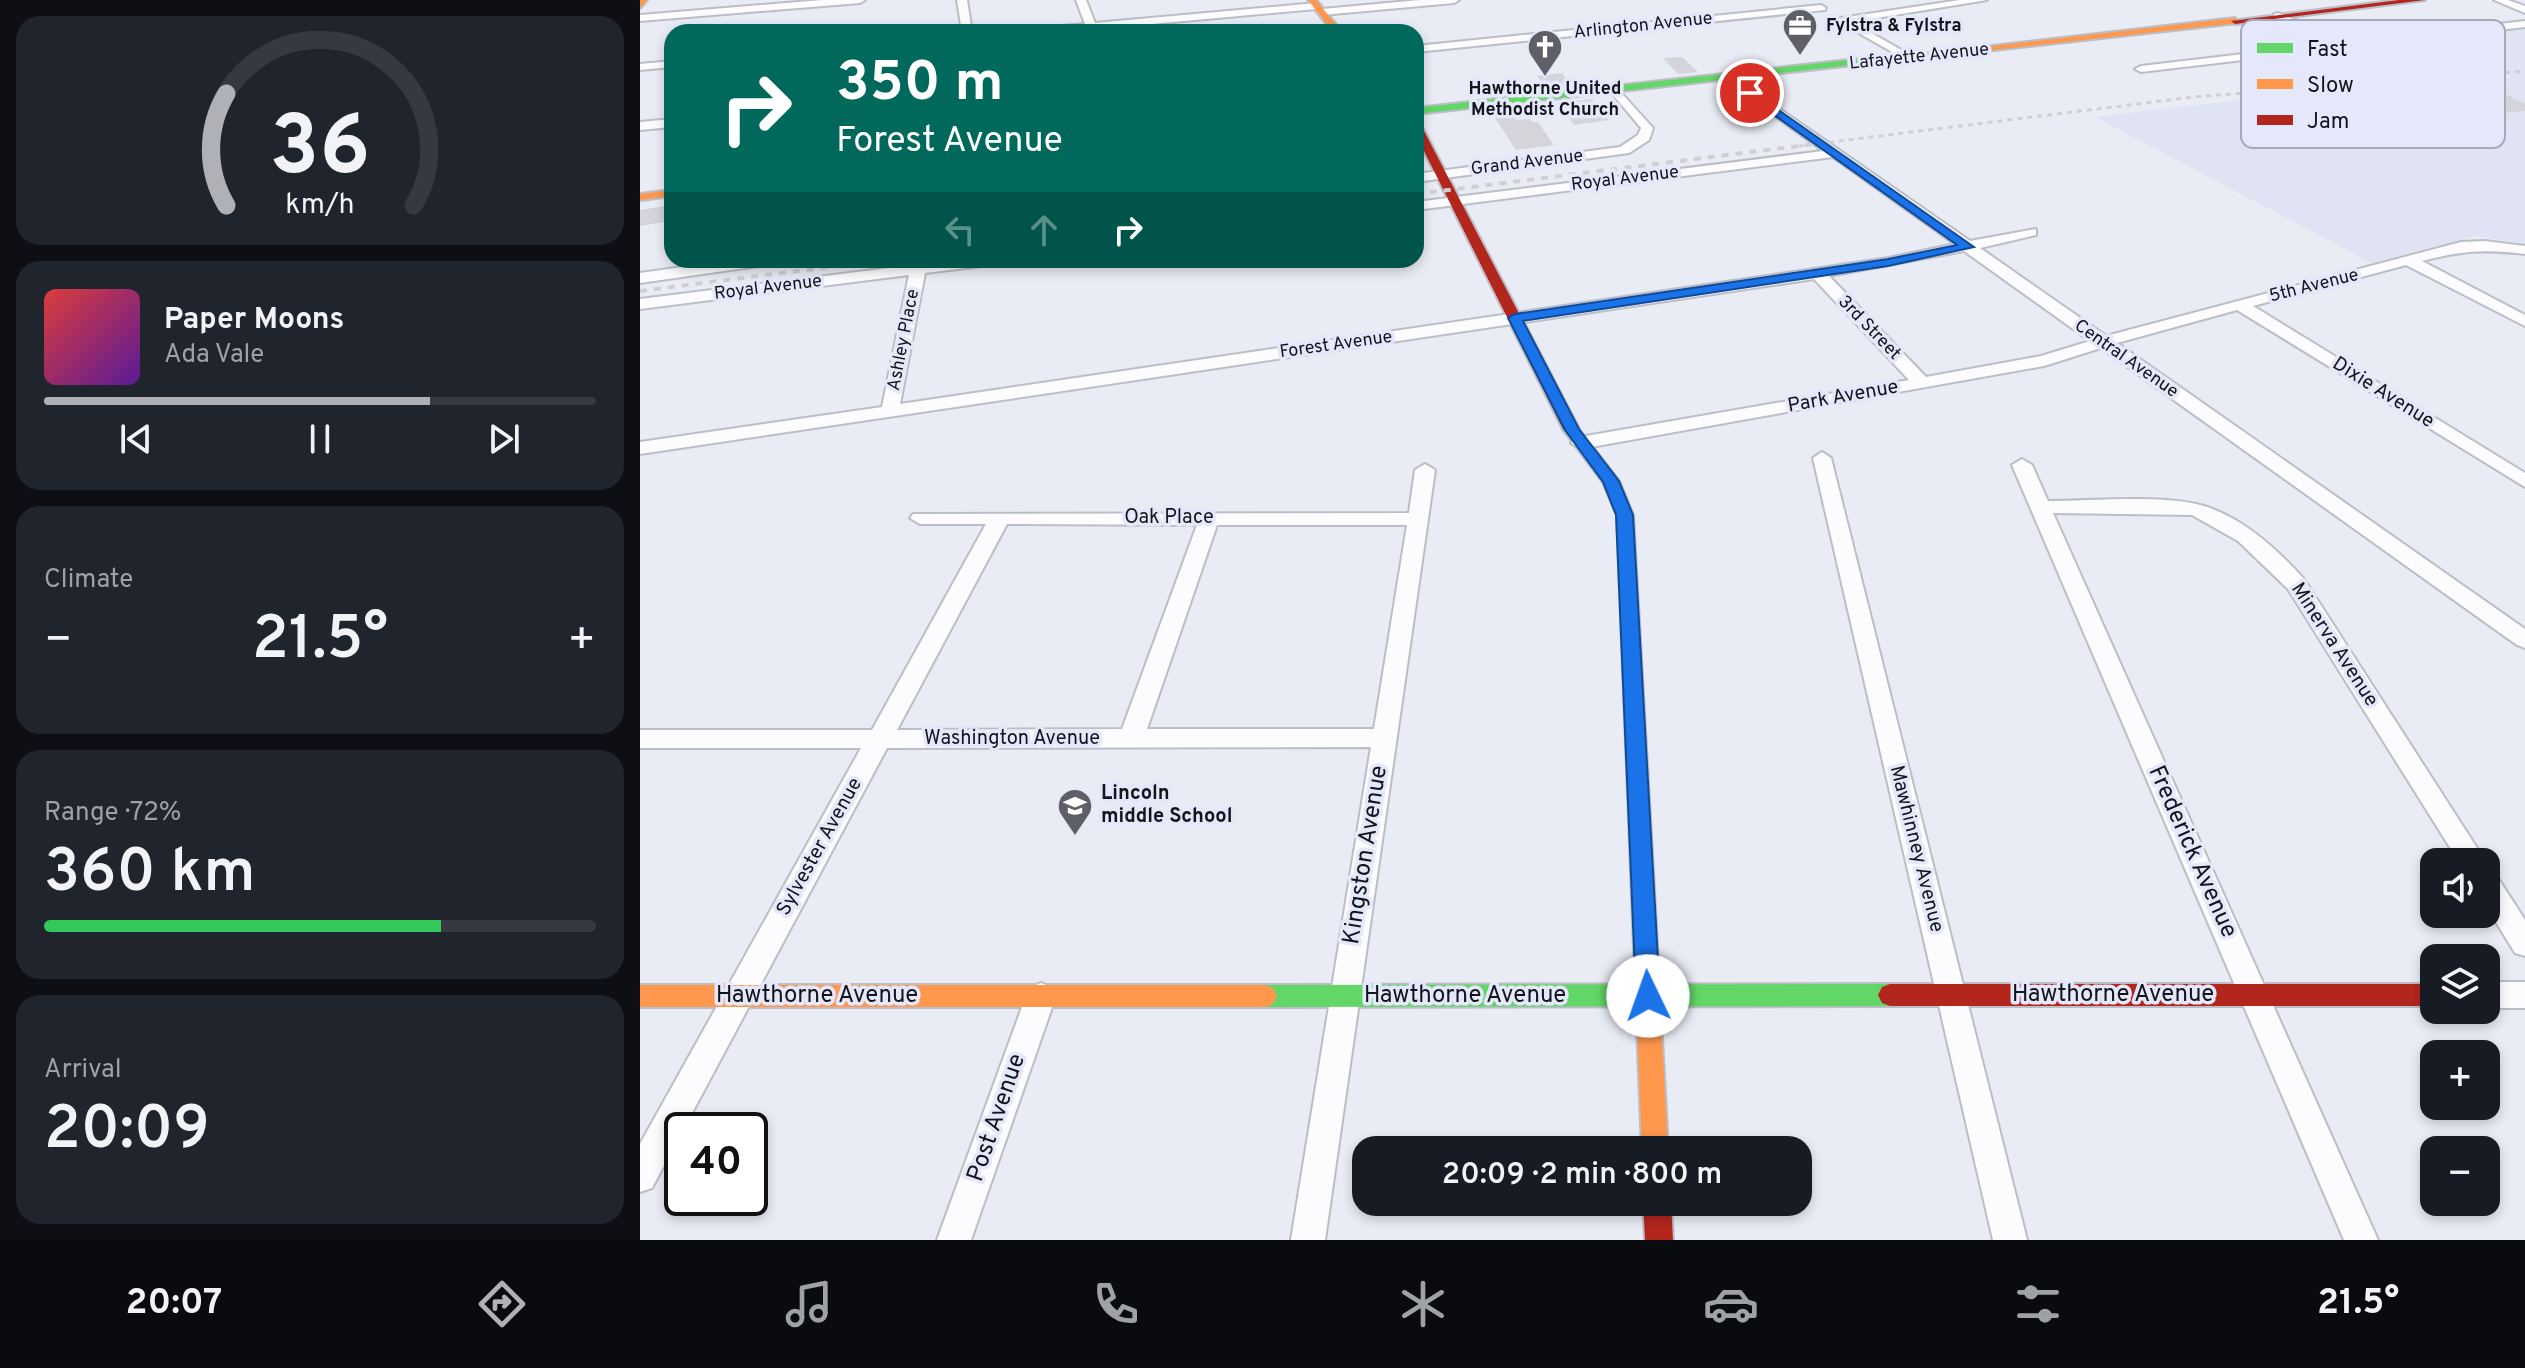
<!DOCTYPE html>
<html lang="en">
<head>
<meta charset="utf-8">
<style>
	:root { --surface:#171b24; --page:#20242c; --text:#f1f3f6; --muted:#9ea1a6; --line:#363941; --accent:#afb1b6 }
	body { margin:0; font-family:Overpass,sans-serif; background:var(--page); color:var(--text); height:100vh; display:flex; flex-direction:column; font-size:30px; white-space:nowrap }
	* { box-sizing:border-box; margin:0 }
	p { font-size:26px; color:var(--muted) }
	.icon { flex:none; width:44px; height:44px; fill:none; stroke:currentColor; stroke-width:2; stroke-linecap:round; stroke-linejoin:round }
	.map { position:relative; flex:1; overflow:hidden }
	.sheet { display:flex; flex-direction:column; gap:16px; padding:16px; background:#0d0f14; width:640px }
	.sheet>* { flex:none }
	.banner { position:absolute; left:24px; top:24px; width:760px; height:244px; border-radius:24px; box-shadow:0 4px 12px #0003; background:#00695c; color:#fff; overflow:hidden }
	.tools { position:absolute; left:1780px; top:848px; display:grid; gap:16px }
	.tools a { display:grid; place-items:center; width:80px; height:80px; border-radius:16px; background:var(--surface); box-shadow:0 4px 12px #0003; font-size:40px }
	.speed { position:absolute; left:24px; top:1112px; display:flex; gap:16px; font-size:40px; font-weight:700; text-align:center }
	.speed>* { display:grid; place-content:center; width:104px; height:104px; border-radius:50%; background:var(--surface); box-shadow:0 4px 12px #0003; line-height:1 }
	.speed .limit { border:4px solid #111; border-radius:12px; background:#fff; color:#111 }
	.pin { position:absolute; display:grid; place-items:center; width:68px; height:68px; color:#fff; margin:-34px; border:4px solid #fff; border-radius:50%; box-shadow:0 2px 8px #0007 }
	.me { position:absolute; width:88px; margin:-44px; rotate:357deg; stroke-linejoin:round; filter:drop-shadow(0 0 6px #0008) }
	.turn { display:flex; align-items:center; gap:28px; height:168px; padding:0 40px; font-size:36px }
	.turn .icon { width:104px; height:104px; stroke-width:2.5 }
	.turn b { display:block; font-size:56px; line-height:68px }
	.lanes { display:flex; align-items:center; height:76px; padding:0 40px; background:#0003; justify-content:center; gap:40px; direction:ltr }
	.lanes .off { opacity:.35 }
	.big { font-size:60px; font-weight:600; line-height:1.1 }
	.sheet .card { flex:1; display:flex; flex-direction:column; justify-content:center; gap:12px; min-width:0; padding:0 28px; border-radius:24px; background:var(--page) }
	.sheet .dial { align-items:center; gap:0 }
	.dial svg { height:208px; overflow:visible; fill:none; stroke:var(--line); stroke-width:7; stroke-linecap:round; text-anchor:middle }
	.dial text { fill:var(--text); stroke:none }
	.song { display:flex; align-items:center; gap:24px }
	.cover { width:96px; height:96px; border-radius:12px; background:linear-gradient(135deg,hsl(0 70% 55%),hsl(270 70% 35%)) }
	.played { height:8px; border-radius:4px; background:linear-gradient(90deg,var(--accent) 70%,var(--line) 70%) }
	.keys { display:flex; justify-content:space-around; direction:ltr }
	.heat { display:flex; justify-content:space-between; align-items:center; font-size:44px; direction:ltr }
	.charge { height:12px; border-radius:6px; background:linear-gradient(90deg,#34c759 72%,var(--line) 0) }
	.trip { position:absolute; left:712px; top:1136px; width:460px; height:80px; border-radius:24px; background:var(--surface); box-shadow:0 4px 12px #0003; font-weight:600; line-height:80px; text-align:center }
	.menu { display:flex; height:128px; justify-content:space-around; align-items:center; background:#090b0e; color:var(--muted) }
	.menu .icon { width:56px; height:56px }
	.menu .on { color:var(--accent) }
	.menu b { font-size:36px; color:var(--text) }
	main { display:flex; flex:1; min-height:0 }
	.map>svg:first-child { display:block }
</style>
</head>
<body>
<main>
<section class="sheet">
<div class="card dial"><svg viewBox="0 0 100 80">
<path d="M14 69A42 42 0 1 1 86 69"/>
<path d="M14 69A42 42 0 0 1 14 26" stroke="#afb1b6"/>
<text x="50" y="56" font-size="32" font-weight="700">36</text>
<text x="50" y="72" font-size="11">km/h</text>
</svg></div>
<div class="card">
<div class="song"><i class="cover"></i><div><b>Paper Moons</b><p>Ada Vale</p></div></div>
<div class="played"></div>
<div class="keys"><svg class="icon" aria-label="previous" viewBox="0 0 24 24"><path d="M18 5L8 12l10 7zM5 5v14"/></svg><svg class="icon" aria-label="pause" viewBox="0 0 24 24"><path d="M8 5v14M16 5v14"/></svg><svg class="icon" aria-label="next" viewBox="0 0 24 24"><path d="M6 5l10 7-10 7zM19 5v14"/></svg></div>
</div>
<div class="card"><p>Climate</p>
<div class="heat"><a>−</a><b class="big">21.5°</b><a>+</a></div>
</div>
<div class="card"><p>Range · 72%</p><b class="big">360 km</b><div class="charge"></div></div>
<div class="card"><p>Arrival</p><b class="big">20:09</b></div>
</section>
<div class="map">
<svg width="1885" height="1240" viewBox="0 0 1885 1240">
	<rect width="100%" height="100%" fill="#eaecf5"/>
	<!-- built -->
	<path fill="#dfe3f4" d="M1885,26v218l-50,-8 -103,27 -277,-146 246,-29 172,-11 -88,-39z"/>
	<!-- building -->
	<g fill="#d3d5db">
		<path d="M1817,52l34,15 -30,5 64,32v7l-107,8 -17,-2 -47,-27 12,-1 -43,-19 74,-14 11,5z"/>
		<path d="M1042,57l16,15 -20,2 -15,-16z"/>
		<path d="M922,73l10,13 -25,3 -10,-13z"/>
		<path d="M952,99l17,21 -35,5 -16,-22z"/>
		<path d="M873,116l3,4 14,-1 2,3h6l16,23 -38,5 -21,-32z"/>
		<path d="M32,205v16l-32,5v-16z"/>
	</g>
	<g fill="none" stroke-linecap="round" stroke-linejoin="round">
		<defs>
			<g id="street">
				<path d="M182,0h43l-5,3 -220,18v-6z"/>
				<path d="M317,0h10l5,32h-10z"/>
				<path d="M436,0h10l9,23 221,-20 5,3 -5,3 -219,20 1,3h-75l5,-3 57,-5z"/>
				<path d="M780,0h39l-5,3 -132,12 -5,-3 5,-3z"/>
				<path d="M1320,0h27l-135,22 60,34 2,2 -6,3 -74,-42z"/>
				<path d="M1854,0h14l17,6v7z"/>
				<path d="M1181,5l5,3 -1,2 -409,42v-6z"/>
				<path d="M1638,13l71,28 176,-20v6l-384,45 -6,-3 6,-3 195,-23 -62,-25v-4z"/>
				<path d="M32,61v6l-32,3v-6z"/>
				<path d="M1088,73l242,168 66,-12v6l-56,13 126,88 355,-94 24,-1 40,5v8c-41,-5 -64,-3 -103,7l103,54v11l-119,-61 -153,41 272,167v14l-288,-177 -120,33 408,286v19l-8,-3 -416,-297 -57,18 -464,83 -9,-6 9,-6 329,-57 -95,-101 -1174,175v-12l242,-35 27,-132 -269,34v-10l314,-39h44l-8,5 -65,8 -25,131 988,-146 67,-14 -122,-87 -417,53v-8l407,-51 -99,-72 -2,-2zM1324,251l126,90 -49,15 -115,21 -97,-101z"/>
				<path d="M975,86l38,42 -4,12 -20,13 -213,29v-8l204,-27 18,-12 3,-7 -32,-38z"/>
				<path d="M32,119v8l-32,3v-8z"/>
				<path d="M93,260h40l-8,5 -125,18v-10z"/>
				<path d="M1182,452l9,6 196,782h-34l-180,-782z"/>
				<path d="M1382,459l10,6 16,36c41,0 118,-7 156,5 39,12 73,43 100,73l182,283h-27l-171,-273 -50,-48 -46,-26 -139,-2 325,727h-34l-332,-775z"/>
				<path d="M785,464l10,6 -110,770h-34l80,-493 -484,1 -235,440 -12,4v-48l221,-396h-221v-18h232l114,-206h-66l-10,-6 3,-4 496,-1 6,-43zM367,524l190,1 -75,204 -225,1zM577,525h190l-33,204h-227z"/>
				<path d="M1846,872l10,3 29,45v36l-10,-3 -29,-47z"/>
				<rect x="1846" y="982" width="39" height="26"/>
				<path d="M401,983l10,4 5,9 -85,244h-34l89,-244 5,-9z"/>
			</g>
			<g id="fast">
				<path d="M1263,54l3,5 -490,55v-6z"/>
				<path d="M931,424l5,2 43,55 14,34 20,356 -3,6 -8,3 -8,-3 -3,-6 -14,-356 -14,-33 -40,-53z"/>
				<path d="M1250,984l8,3 4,8 -4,8 -8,3 -625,1 -8,-3 -4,-8 4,-8 8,-3z"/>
			</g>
			<g id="slow">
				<path d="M0,0h7l-7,8z"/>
				<path d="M668,0h8l26,32h-9z"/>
				<path d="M1595,18l3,5 -335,37 -5,-3z"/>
				<path d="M32,190v6l-32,4v-6z"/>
				<path d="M1002,862l8,3 3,6 15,279h-26l-11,-279 3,-6z"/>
				<path d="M0,985h625l8,3 4,8 -4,8 -8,3h-625z"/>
			</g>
			<g id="jam">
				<path d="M1759,0h26l-190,24 -4,-3z"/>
				<path d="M776,122l5,3 158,304 -3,3h-10l-3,-3 -147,-294z"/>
				<path d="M1250,984h544v22h-544l-8,-3 -4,-8 4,-8z"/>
				<path d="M1003,1202h28l2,38h-28z"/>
			</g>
		</defs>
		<!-- street casing -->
		<use href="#street" stroke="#bcbec5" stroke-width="4"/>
		<!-- fast casing -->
		<use href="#fast" stroke="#bcbec5" stroke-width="4"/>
		<!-- slow casing -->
		<use href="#slow" stroke="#bcbec5" stroke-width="4"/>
		<!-- jam casing -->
		<use href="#jam" stroke="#bcbec5" stroke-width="4"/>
		<!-- street -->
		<use href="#street" fill="#fcfcfe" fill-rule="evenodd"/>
		<!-- fast -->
		<use href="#fast" fill="#63d668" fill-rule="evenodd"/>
		<!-- slow -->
		<use href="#slow" fill="#ff974d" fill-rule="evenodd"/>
		<!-- jam -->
		<use href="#jam" fill="#b3261e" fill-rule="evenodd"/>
		<!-- rail-far1 -->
		<path stroke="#d0d0d3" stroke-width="3" stroke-dasharray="5 5" stroke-linecap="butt" d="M1159,146l394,-49 332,-26"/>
		<!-- rail -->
		<g stroke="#d0d0d3" stroke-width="4" stroke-dasharray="7 7" stroke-linecap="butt">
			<path d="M776,194l399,-50"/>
			<path d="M0,291l245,-31"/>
		</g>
	</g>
	<!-- route -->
	<path fill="#1a73e8" stroke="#114b97" stroke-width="2" d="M1110,90l224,157 -86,19 -365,55 56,108 40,52 14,34 27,481 -3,7 -9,3 -8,-3 -4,-7 -20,-481 -13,-33 -38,-52 -57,-112 7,-4 373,-55 69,-14 -211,-150z"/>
	<!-- icons -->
	<defs>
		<symbol id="office-pin" viewBox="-11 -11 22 30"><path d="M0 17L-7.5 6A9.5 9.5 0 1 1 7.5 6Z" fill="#5f6067" stroke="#e5e8fa"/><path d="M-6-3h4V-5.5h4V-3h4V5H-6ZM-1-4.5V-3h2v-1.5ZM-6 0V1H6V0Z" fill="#fff"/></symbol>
		<symbol id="church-pin" viewBox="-11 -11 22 30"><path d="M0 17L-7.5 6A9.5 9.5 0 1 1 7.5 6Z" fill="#5f6067" stroke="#e5e8fa"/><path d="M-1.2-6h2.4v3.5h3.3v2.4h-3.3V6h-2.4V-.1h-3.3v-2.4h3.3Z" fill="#fff"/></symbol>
		<symbol id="school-pin" viewBox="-11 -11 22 30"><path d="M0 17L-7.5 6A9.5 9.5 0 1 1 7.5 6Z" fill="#5f6067" stroke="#e5e8fa"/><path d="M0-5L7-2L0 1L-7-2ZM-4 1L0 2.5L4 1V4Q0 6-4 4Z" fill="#fff"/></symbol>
	</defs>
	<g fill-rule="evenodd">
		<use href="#office-pin" x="1140" y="6" width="40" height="54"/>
		<use href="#church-pin" x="885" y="27" width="40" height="54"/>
		<use href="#school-pin" x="415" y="786" width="40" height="54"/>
	</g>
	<g text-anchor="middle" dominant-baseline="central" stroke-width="7" stroke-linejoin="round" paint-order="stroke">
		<!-- far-street labels -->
		<g font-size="18" fill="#14151b" stroke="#e5e8fa">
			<text transform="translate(1003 26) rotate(-6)">Arlington Avenue</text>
			<text transform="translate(1279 57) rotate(-6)">Lafayette Avenue</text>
			<text transform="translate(887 163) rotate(-7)">Grand Avenue</text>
			<text transform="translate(985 179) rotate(-7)">Royal Avenue</text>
			<text transform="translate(1674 286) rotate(-14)">5th Avenue</text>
			<text transform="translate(128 288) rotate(-7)">Royal Avenue</text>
			<text transform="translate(1229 328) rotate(46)">3rd Street</text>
			<text transform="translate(264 340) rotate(-79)">Ashley Place</text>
			<text transform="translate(696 345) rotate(-8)">Forest Avenue</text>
			<text transform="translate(1486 359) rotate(35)">Central Avenue</text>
		</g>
		<!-- far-poi labels -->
		<g font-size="18" font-weight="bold" fill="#14151b" stroke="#e5e8fa" text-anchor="start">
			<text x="1186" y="26">Fylstra &amp; Fylstra</text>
			<text x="905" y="89" text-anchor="middle">Hawthorne United<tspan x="905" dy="21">Methodist Church</tspan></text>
		</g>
		<!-- street labels -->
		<g font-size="20" fill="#14151b" stroke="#e5e8fa">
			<text transform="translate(1743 393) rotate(32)">Dixie Avenue</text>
			<text transform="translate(1203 397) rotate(-10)">Park Avenue</text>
			<text x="529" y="518">Oak Place</text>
			<text transform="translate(1694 645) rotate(57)">Minerva Avenue</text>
			<text x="372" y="739">Washington Avenue</text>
			<text transform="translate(180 847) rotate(-61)">Sylvester Avenue</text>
			<text transform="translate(1276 849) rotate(76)">Mawhinney Avenue</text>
		</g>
		<!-- poi labels -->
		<g font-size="20" font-weight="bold" fill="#14151b" stroke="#e5e8fa" text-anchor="start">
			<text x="461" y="794">Lincoln<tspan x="461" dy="23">middle School</tspan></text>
		</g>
		<!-- near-street labels -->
		<g font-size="24" fill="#14151b" stroke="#e5e8fa">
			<text transform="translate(1552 852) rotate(66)">Frederick Avenue</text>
			<text transform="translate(726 855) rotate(-81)">Kingston Avenue</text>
			<text x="1473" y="995">Hawthorne Avenue</text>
			<text x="177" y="996">Hawthorne Avenue</text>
			<text x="825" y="996">Hawthorne Avenue</text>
			<text transform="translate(357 1118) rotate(-71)">Post Avenue</text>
		</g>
	</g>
	<!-- legend -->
	<rect x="1601" y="20" width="264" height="128" rx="12" fill="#e5e8fa" stroke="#a6a9b7" stroke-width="2"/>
	<rect x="1617" y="43" width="36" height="10" fill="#63d668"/>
	<rect x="1617" y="79" width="36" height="10" fill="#ff974d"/>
	<rect x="1617" y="115" width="36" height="10" fill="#b3261e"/>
	<g font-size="22" fill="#14151b">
		<text x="1667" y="56">Fast</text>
		<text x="1667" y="92">Slow</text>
		<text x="1667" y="128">Jam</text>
	</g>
</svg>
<div class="tools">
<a><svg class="icon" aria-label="sound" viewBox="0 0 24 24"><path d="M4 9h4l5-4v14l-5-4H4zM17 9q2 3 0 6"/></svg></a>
<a><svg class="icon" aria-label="layers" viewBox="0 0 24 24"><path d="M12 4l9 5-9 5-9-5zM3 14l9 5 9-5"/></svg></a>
<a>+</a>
<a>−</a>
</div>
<div class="speed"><div class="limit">40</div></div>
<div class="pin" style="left:1110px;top:93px;background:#d93025"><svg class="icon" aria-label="arrive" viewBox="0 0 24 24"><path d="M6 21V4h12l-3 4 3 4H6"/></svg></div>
<svg class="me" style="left:1008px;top:996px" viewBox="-20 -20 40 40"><circle r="19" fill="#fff"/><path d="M0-13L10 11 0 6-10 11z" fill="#1a73e8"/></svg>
<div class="trip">20:09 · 2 min · 800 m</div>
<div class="banner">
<div class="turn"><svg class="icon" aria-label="right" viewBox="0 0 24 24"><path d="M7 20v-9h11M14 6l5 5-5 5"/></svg><div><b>350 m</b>Forest Avenue</div></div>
<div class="lanes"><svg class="icon off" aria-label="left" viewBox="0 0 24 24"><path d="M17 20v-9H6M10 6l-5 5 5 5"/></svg><svg class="icon off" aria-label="ahead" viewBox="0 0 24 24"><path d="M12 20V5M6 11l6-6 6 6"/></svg><svg class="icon" aria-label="right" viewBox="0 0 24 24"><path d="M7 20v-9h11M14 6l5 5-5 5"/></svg></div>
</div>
</div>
</main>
<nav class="menu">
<b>20:07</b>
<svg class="icon on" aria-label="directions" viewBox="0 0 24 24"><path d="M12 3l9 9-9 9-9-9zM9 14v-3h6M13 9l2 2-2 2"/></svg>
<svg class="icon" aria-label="music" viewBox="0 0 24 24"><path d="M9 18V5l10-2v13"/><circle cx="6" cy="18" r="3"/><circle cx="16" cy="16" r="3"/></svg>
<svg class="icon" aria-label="phone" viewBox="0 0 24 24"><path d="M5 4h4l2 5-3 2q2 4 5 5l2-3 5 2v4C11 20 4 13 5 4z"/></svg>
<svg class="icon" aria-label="climate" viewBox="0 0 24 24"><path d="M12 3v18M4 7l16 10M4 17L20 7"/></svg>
<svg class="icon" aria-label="car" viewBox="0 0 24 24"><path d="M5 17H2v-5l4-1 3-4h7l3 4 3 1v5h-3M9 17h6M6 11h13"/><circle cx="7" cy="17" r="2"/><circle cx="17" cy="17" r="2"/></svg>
<svg class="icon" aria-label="filters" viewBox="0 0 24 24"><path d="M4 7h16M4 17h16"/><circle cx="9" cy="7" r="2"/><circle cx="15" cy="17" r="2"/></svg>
<b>21.5°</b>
</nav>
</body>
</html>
